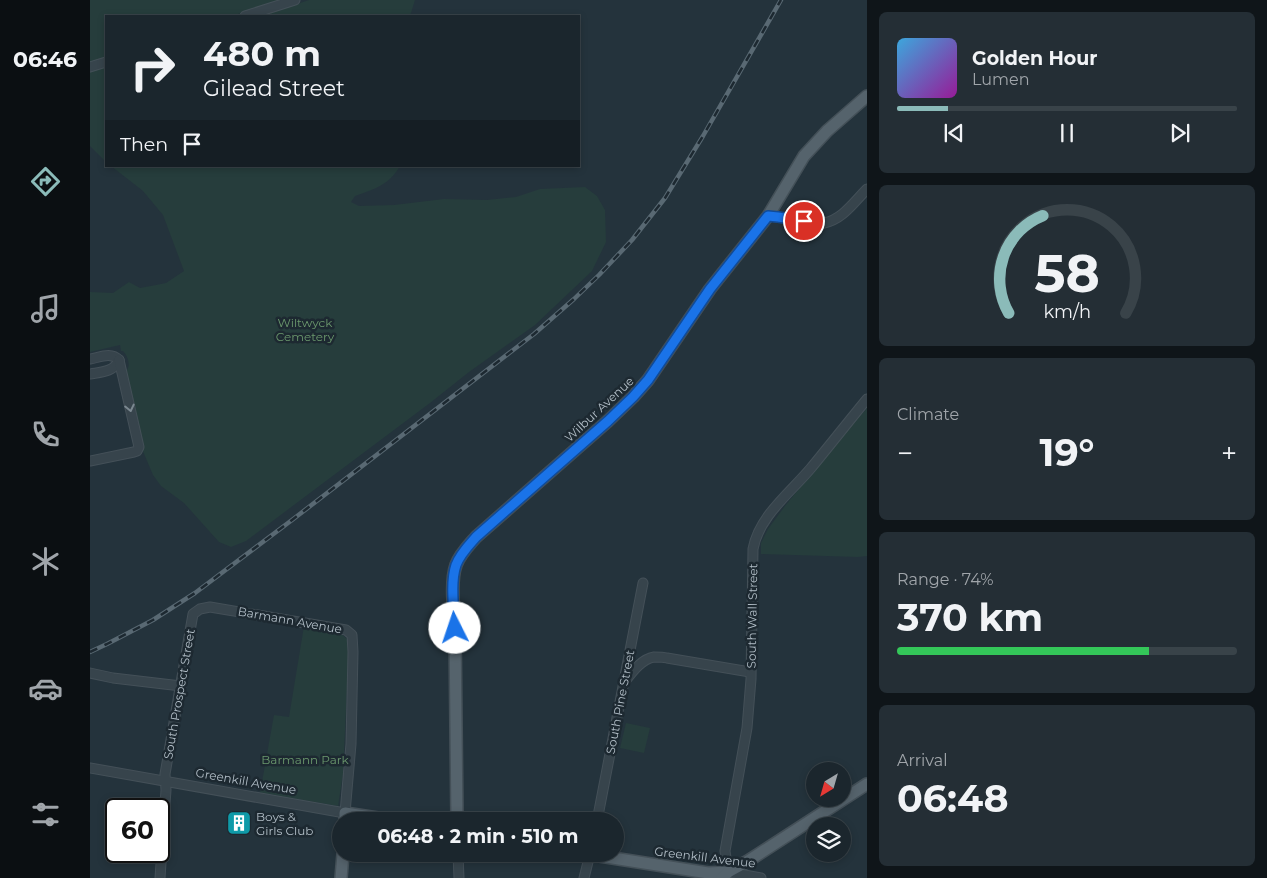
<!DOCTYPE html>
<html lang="en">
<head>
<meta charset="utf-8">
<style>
	:root { --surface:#1b262d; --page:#242e35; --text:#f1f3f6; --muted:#a0a5aa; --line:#394349; --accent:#8bbbb9 }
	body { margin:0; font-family:Montserrat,sans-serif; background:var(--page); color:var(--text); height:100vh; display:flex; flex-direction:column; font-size:19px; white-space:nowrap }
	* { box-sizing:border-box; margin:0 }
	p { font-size:16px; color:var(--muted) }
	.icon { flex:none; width:28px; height:28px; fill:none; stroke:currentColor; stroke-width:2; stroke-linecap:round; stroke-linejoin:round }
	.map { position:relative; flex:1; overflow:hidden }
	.details { display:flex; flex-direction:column; gap:12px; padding:12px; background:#0f1519; width:400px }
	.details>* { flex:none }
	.guide { position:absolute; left:15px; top:15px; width:475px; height:152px; border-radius:0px; box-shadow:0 2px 8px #0003,0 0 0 1px var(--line); background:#1b262d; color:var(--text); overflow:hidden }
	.needle { width:32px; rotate:217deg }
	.fabs { position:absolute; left:716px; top:762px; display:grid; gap:10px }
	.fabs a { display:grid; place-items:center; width:45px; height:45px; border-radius:50%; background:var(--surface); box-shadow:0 2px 8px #0003,0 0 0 1px var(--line); font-size:25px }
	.speed { position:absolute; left:15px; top:798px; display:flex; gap:10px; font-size:25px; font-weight:700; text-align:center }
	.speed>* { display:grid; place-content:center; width:65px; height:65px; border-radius:50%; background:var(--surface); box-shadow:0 2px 8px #0003,0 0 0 1px var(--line); line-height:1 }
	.speed .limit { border:2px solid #111; border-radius:8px; background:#fff; color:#111 }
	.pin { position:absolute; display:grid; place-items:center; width:42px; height:42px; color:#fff; margin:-21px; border:2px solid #fff; border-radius:50%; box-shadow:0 1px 5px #0007 }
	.me { position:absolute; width:55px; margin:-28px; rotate:356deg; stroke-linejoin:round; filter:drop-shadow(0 0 4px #0008) }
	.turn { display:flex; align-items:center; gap:18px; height:105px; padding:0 15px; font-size:22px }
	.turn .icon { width:65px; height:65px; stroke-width:2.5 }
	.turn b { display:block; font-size:35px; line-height:42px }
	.then { display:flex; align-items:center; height:48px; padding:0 15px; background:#0003; gap:10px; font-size:19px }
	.big { font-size:38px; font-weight:700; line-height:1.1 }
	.details .card { flex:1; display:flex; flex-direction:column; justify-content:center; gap:8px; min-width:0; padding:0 18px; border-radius:8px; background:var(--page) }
	.details .dial { align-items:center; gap:0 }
	.dial svg { height:130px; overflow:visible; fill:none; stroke:var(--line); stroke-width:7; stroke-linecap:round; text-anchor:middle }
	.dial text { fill:var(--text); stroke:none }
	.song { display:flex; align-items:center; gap:15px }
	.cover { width:60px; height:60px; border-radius:8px; background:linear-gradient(135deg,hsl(200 70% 55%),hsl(300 70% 35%)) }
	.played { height:5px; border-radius:2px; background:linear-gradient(90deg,var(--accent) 15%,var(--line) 15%) }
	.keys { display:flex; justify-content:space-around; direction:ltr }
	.heat { display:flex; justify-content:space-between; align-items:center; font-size:28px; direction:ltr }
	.charge { height:8px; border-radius:4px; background:linear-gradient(90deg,#34c759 74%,var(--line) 0) }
	.trip { position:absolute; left:242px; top:812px; width:292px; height:50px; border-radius:25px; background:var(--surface); box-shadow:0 2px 8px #0003,0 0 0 1px var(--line); font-weight:700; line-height:50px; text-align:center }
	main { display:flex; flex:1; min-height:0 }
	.dock { display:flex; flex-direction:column; width:90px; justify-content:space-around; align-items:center; background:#0b0f12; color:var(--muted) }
	.dock .icon { width:35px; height:35px }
	.dock .on { color:var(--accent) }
	.dock b { font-size:22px; color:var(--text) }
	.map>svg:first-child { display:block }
</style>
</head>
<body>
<main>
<nav class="dock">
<b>06:46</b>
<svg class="icon on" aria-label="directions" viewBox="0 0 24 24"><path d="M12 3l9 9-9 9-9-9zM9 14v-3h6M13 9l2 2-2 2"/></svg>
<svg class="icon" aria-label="music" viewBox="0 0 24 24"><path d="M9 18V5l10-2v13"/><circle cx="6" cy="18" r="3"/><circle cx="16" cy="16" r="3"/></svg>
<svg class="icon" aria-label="phone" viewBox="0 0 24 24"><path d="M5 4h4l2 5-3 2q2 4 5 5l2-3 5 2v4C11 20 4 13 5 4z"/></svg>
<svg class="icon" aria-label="climate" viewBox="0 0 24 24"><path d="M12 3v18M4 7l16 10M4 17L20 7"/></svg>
<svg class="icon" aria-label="car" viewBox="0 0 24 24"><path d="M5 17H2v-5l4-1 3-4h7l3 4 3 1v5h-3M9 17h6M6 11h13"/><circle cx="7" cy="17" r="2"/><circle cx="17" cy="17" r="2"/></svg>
<svg class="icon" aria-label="filters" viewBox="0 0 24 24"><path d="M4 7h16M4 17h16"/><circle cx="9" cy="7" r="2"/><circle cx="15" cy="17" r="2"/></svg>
</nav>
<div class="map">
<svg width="777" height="878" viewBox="0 0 777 878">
	<rect width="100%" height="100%" fill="#24333c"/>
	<!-- green -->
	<g fill="#263d3c">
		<path d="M0,0h191l-49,16h-126v42l-16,5z"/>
		<path d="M219,0h106l-5,16h-148z"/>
		<path d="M16,67v95l-16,-16v-74z"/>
		<path d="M21,166h289c-11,19 -25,23 -45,30l-4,6 8,4 35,-1 50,-6 43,1 29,-3 24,-8 45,-2 12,9 8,14 1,32 -14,29 -57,54 -66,47 -39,31 -184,138 -15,6 -12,-5 -35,-39 -23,-17 -8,-11 -11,-26 -17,-79h2c4,-6 0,-15 -4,-19h-2l-1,-6 -30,7v-60l23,1 16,-11 11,6 16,-3 10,-2 18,-12 -21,-56 -20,-24z"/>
		<path d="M777,408v148l-9,1 -97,-3v-11l7,-14 17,-23 50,-62z"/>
		<path d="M214,626c14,3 43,2 45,19l-6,129 -5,32 -78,-13 14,-78 15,2z"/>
		<path d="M536,723l24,5 -6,25 -24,-5z"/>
	</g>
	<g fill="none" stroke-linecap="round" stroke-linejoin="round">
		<defs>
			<g id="minor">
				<path d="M155,16l50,-16"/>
				<path d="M0,67l16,-5"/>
				<path d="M678,216l56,7c19,-4 30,-21 43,-34"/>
				<path d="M0,359c11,-2 21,-7 29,1"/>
				<path d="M0,374c11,-2 24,-2 29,-14"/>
				<path d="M0,461l44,-9 3,-1 2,-4 -20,-87"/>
				<path d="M0,673l23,5 68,8"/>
				<path d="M536,680c7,-9 16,-21 28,-23 4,0 9,0 13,1l83,14"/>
				<path d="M0,768c85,15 170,30 255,45l6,-69 2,-92 -1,-17 -6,-5 -136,-23 -10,2 -7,5 -28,160 1,16 -6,88"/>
				<path d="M507,821l46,-238"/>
				<path d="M368,854l1,24"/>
				<path d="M494,878l6,-24"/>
				<path d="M671,878l-33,-6 -3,-21 22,-123 4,-49 2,-130c6,-33 37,-56 58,-81 19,-23 37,-46 56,-69"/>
			</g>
			<g id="major">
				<path d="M255,821v-8l52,8"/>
				<path d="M367,821l-2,-190c-1,-19 -5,-49 1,-66 4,-11 13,-20 20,-28l132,-116 25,-24 15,-17 62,-91 58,-73 36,-60 23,-25 40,-35"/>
				<path d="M497,854l121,19 20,-1"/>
				<path d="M251,878l2,-24"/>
				<path d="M632,878l6,-6 20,-11 119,-77"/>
			</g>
		</defs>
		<!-- minor casing -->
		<use href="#minor" stroke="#445058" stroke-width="11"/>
		<!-- major casing -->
		<use href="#major" stroke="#445058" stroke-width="14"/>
		<!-- minor -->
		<use href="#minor" stroke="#37444c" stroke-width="9"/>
		<!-- major -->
		<use href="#major" stroke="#55636c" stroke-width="11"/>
		<defs>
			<path id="rail" d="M0,652l17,-8 46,-24 42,-27 97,-73 242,-186 40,-35 25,-24 33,-35 33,-42 38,-62 78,-136"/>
		</defs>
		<!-- rail casing -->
		<use href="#rail" stroke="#596973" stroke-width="4.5"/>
		<!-- rail -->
		<use href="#rail" stroke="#1d2931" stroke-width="2.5" stroke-dasharray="8" stroke-linecap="butt"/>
	</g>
	<!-- one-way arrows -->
	<defs><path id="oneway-chevron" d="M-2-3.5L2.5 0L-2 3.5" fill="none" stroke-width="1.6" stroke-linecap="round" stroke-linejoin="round" transform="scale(1.25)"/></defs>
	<use stroke="#7b8890" href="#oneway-chevron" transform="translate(40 408) rotate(77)"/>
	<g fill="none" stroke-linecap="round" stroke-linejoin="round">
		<defs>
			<path id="route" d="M365,628c-1,-19 -5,-45 1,-63 4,-11 13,-20 20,-28l132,-116 25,-24 15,-17 62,-91 58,-73 10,1 26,4"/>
		</defs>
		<!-- route casing -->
		<use href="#route" stroke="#114b97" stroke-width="12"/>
		<!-- route -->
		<use href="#route" stroke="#1a73e8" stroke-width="9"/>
	</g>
	<!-- icons -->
	<defs>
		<symbol id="building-square" viewBox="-11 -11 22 22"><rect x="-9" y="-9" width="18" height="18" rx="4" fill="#0f9aa8" stroke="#1d2931"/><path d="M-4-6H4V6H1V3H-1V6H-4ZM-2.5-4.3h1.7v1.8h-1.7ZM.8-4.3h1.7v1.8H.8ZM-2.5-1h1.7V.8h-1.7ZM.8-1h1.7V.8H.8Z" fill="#fff"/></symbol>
	</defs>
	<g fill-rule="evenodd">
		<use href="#building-square" x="135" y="809" width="28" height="28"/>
	</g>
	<g text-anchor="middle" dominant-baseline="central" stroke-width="5" stroke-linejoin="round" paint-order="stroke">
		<!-- park labels -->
		<g font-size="12" fill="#6b986d" stroke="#1d2931">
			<text x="215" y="322">Wiltwyck<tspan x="215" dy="14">Cemetery</tspan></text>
			<text x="215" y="759">Barmann Park</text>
		</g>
		<!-- street labels -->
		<g font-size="12" fill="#b3bfc8" stroke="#1d2931">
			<text transform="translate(509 409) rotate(-43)">Wilbur Avenue</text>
			<text transform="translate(662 616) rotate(-89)">South Wall Street</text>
			<text transform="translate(200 620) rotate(10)">Barmann Avenue</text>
			<text transform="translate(89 694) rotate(-80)">South Prospect Street</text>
			<text transform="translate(530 702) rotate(-79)">South Pine Street</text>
			<text transform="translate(156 781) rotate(10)">Greenkill Avenue</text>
			<text transform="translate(615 857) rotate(7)">Greenkill Avenue</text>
		</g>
		<!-- poi labels -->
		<g font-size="12" fill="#b3bfc8" stroke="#1d2931" text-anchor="start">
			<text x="166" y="816">Boys &amp;<tspan x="166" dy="14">Girls Club</tspan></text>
		</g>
	</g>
</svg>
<div class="fabs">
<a><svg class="needle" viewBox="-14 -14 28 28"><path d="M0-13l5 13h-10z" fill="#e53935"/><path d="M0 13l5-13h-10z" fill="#a0a5aa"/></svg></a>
<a><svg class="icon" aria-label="layers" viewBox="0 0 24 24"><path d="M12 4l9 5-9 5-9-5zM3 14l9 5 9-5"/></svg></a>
</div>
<div class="speed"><div class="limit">60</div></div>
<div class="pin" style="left:714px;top:221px;background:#d93025"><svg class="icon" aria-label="arrive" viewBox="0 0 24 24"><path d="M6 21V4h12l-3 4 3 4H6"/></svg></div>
<svg class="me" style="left:365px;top:628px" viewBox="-20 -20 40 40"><circle r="19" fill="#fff"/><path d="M0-13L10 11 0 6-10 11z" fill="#1a73e8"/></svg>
<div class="trip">06:48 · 2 min · 510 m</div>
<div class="guide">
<div class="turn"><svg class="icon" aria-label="right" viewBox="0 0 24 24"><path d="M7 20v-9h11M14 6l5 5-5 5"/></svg><div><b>480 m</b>Gilead Street</div></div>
<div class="then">Then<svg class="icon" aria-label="arrive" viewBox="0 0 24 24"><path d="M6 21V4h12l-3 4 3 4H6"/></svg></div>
</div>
</div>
<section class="details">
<div class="card">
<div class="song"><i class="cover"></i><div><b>Golden Hour</b><p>Lumen</p></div></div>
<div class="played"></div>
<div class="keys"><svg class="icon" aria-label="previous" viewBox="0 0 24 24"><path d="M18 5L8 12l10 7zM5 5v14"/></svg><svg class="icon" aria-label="pause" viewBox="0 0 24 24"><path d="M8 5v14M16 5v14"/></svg><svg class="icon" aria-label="next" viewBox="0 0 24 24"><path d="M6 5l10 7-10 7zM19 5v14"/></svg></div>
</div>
<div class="card dial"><svg viewBox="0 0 100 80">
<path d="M14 69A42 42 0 1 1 86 69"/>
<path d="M14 69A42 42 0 0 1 35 9" stroke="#8bbbb9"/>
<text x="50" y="56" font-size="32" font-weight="700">58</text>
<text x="50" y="72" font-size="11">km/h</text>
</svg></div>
<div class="card"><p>Climate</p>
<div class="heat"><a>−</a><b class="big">19°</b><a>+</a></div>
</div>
<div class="card"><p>Range · 74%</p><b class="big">370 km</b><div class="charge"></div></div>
<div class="card"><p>Arrival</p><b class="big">06:48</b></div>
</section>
</main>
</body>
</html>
